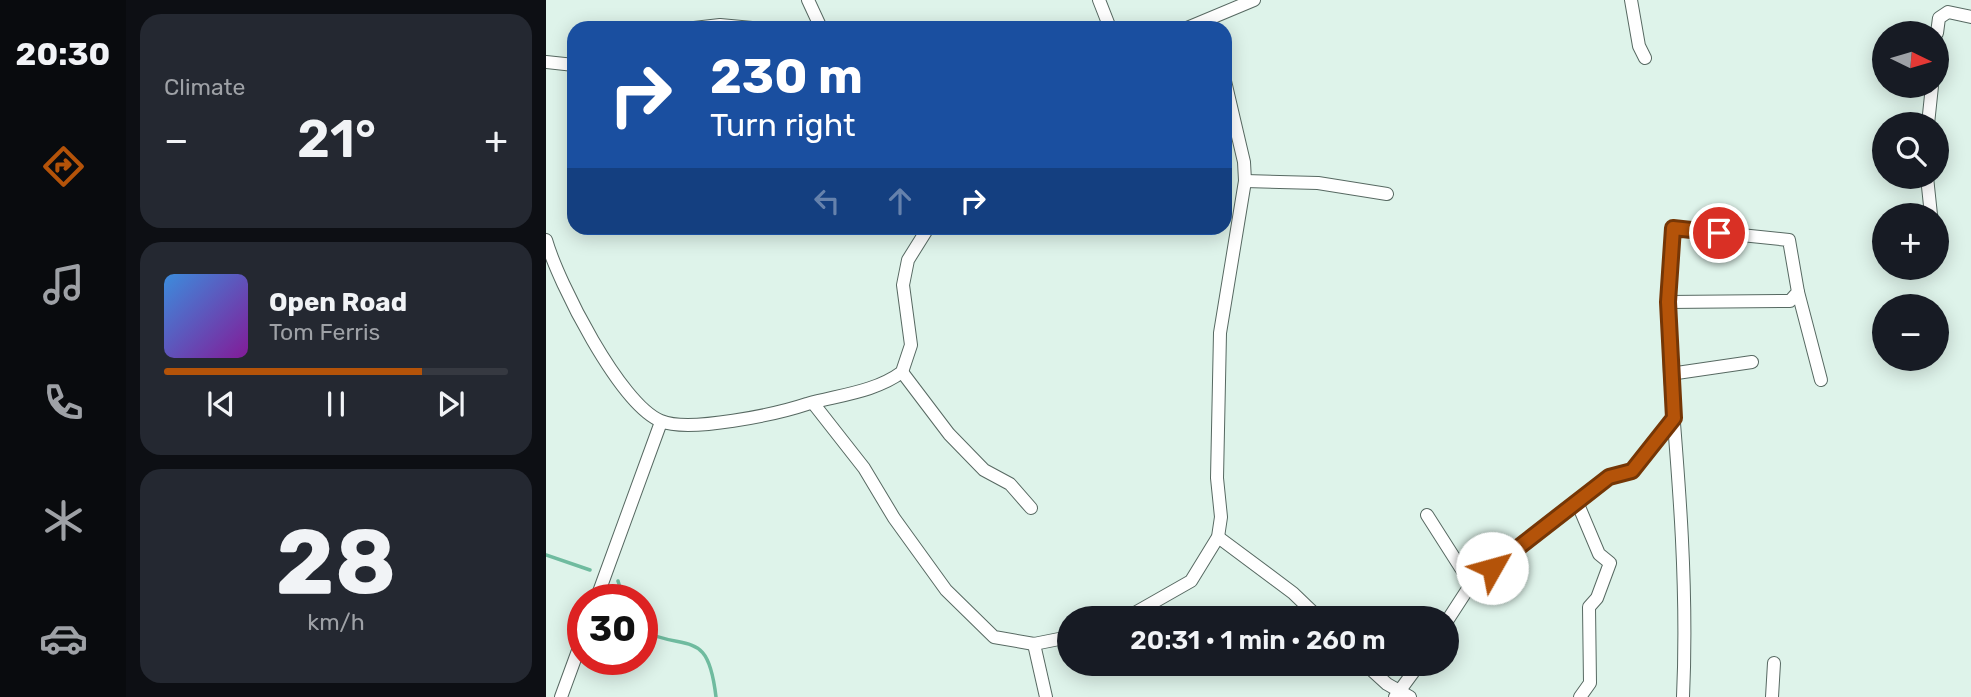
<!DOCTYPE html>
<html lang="en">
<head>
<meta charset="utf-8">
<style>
	:root { --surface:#171b24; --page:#242831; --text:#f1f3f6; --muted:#9ea1a6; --line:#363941; --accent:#b45309 }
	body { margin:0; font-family:Rubik,sans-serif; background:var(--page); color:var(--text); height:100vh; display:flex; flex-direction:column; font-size:26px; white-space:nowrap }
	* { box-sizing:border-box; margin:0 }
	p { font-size:23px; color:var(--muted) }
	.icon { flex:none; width:38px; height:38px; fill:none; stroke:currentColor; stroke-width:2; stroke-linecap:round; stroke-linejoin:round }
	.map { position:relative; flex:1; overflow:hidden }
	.panel { display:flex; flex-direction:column; gap:14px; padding:14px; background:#0d0f14; width:420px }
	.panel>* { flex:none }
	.top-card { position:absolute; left:21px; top:21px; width:665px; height:214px; border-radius:21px; box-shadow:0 4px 18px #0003; background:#1a4fa0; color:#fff; overflow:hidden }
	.needle { width:46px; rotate:95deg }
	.buttons { position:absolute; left:1326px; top:21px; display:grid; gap:14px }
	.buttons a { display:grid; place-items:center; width:77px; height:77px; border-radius:50%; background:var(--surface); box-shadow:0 4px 18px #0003; font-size:35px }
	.speed { position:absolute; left:21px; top:584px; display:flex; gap:14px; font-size:35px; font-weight:700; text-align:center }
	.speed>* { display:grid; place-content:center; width:91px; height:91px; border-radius:50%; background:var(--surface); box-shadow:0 4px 18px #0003; line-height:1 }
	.speed .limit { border:10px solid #d22; background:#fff; color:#111 }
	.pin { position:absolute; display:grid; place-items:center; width:60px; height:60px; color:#fff; margin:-30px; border:4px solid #fff; border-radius:50%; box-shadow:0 2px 7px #0007 }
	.me { position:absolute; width:77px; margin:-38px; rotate:52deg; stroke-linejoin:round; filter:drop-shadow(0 0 5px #0008) }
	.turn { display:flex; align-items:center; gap:24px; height:147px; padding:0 28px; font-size:32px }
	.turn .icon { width:91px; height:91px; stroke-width:2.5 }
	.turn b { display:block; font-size:49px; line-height:60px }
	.lanes { display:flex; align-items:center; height:66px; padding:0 28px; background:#0003; justify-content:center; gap:35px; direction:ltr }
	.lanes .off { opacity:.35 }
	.big { font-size:52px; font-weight:600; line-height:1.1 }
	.panel .tile { flex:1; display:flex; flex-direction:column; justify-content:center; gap:10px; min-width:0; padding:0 24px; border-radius:21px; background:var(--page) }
	.panel .dial { align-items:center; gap:0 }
	.dial b { font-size:91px; line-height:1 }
	.song { display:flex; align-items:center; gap:21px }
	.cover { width:84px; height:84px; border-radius:10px; background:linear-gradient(135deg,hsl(210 70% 55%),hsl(290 70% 35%)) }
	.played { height:7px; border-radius:4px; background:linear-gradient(90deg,var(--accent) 75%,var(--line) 75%) }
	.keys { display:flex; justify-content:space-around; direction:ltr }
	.heat { display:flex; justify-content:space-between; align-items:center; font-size:38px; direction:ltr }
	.trip { position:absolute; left:511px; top:606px; width:402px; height:70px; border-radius:35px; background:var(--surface); box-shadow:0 4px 18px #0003; font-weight:600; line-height:70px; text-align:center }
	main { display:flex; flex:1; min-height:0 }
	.dock { display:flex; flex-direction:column; width:126px; justify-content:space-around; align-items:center; background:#090b0e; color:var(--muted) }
	.dock .icon { width:49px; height:49px }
	.dock .active { color:var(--accent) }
	.dock b { font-size:32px; color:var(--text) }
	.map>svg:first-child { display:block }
</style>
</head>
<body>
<main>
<nav class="dock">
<b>20:30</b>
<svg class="icon active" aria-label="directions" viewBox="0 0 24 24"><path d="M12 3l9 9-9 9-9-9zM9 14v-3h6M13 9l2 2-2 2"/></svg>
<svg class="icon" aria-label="music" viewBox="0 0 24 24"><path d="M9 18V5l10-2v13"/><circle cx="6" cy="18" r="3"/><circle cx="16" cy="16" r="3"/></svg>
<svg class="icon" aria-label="phone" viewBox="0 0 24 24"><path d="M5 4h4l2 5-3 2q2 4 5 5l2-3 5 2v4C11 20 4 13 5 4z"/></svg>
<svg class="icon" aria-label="climate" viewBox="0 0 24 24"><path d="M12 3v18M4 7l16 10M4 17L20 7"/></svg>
<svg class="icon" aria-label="car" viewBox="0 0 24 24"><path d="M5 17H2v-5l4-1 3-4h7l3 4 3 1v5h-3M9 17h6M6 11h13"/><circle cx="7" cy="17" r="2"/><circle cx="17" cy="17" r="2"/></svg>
</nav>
<section class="panel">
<div class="tile"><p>Climate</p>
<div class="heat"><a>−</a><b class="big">21°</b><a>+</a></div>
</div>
<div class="tile">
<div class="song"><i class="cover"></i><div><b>Open Road</b><p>Tom Ferris</p></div></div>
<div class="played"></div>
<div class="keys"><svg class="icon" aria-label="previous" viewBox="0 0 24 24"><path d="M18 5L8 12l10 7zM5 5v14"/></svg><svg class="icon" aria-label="pause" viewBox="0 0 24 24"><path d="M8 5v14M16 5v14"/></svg><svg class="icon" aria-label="next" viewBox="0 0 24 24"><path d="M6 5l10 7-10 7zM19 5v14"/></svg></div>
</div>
<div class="tile dial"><b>28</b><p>km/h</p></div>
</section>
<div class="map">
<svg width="1425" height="697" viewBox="0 0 1425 697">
	<rect width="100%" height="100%" fill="#def3ea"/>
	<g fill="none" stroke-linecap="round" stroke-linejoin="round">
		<!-- stream -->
		<g stroke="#6fbb9f" stroke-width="3.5">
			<path d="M0,555l44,15"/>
			<path d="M72,581l6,19"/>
			<path d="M96,631c47,21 66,-3 74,66"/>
		</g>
		<defs>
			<g id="street">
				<path d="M262,0l13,28"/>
				<path d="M553,0l11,28"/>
				<path d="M1085,0l8,46 6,12"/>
				<path d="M148,28l26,-3 32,3"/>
				<path d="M641,28l67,-28"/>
				<path d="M1391,33l2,-15 9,-6 23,5"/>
				<path d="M0,62l28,3"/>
				<path d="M1382,124l4,-38"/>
				<path d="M1381,177l4,38"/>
				<path d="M699,181l73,2 69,11"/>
				<path d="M0,240c12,42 74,165 115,181 28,12 116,-7 146,-17 32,-9 68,-12 95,-32l9,-27 -8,-60 5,-25 20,-32"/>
				<path d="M1252,292l23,88"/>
				<path d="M1122,302l122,-1 8,-9 -9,-52 -116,-12 -5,74 2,72 82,-12"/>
				<path d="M356,372l47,62 35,36 26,14 21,24"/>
				<path d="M1124,374c9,108 18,214 13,323"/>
				<path d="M267,403l51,65 30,50 52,72 48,47 40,7 35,-7"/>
				<path d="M1031,502l22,52 11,9 -13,35 -8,9 1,76 -10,14"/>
				<path d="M881,515l44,69"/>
				<path d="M672,537l75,56 26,25"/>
				<path d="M50,600l65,-178"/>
				<path d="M580,618l65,-37 27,-44 3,-20 -4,-39 3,-145 25,-152 -1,-19 -19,-81"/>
				<path d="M901,621l24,-37 139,-107 22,-5 41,-54"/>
				<path d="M488,644l12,53"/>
				<path d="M818,663l23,21 23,13"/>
				<path d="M15,697l22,-60"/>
				<path d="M849,697l25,-34"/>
				<path d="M1226,697l2,-34"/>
			</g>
		</defs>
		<!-- street casing -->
		<use href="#street" stroke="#576962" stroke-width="14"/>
		<!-- street -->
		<use href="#street" stroke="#fff" stroke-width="12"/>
	</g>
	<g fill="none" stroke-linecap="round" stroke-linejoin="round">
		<defs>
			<path id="route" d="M946,568l117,-91 23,-6 42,-53 -6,-116 5,-74 46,5"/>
		</defs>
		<!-- route casing -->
		<use href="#route" stroke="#753606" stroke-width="18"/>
		<!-- route -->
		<use href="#route" stroke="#b45309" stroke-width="12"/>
	</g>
</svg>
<div class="buttons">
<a><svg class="needle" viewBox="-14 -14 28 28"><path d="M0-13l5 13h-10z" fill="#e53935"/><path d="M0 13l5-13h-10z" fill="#9ea1a6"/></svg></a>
<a><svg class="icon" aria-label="search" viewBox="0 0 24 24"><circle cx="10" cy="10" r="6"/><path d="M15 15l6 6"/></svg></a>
<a>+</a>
<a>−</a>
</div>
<div class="speed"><div class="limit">30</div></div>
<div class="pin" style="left:1173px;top:233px;background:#d93025"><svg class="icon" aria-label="arrive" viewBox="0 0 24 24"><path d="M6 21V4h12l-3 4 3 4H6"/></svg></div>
<svg class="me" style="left:946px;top:568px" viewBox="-20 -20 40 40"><circle r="19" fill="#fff"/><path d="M0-13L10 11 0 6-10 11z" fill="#b45309"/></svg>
<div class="trip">20:31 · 1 min · 260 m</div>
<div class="top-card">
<div class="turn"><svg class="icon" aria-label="right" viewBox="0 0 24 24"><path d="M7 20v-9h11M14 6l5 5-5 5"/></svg><div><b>230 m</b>Turn right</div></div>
<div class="lanes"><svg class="icon off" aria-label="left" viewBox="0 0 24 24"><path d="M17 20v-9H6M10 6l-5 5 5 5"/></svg><svg class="icon off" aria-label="ahead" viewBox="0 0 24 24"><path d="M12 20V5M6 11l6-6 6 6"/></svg><svg class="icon" aria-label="right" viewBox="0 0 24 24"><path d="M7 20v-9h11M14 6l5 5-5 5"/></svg></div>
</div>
</div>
</main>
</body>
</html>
